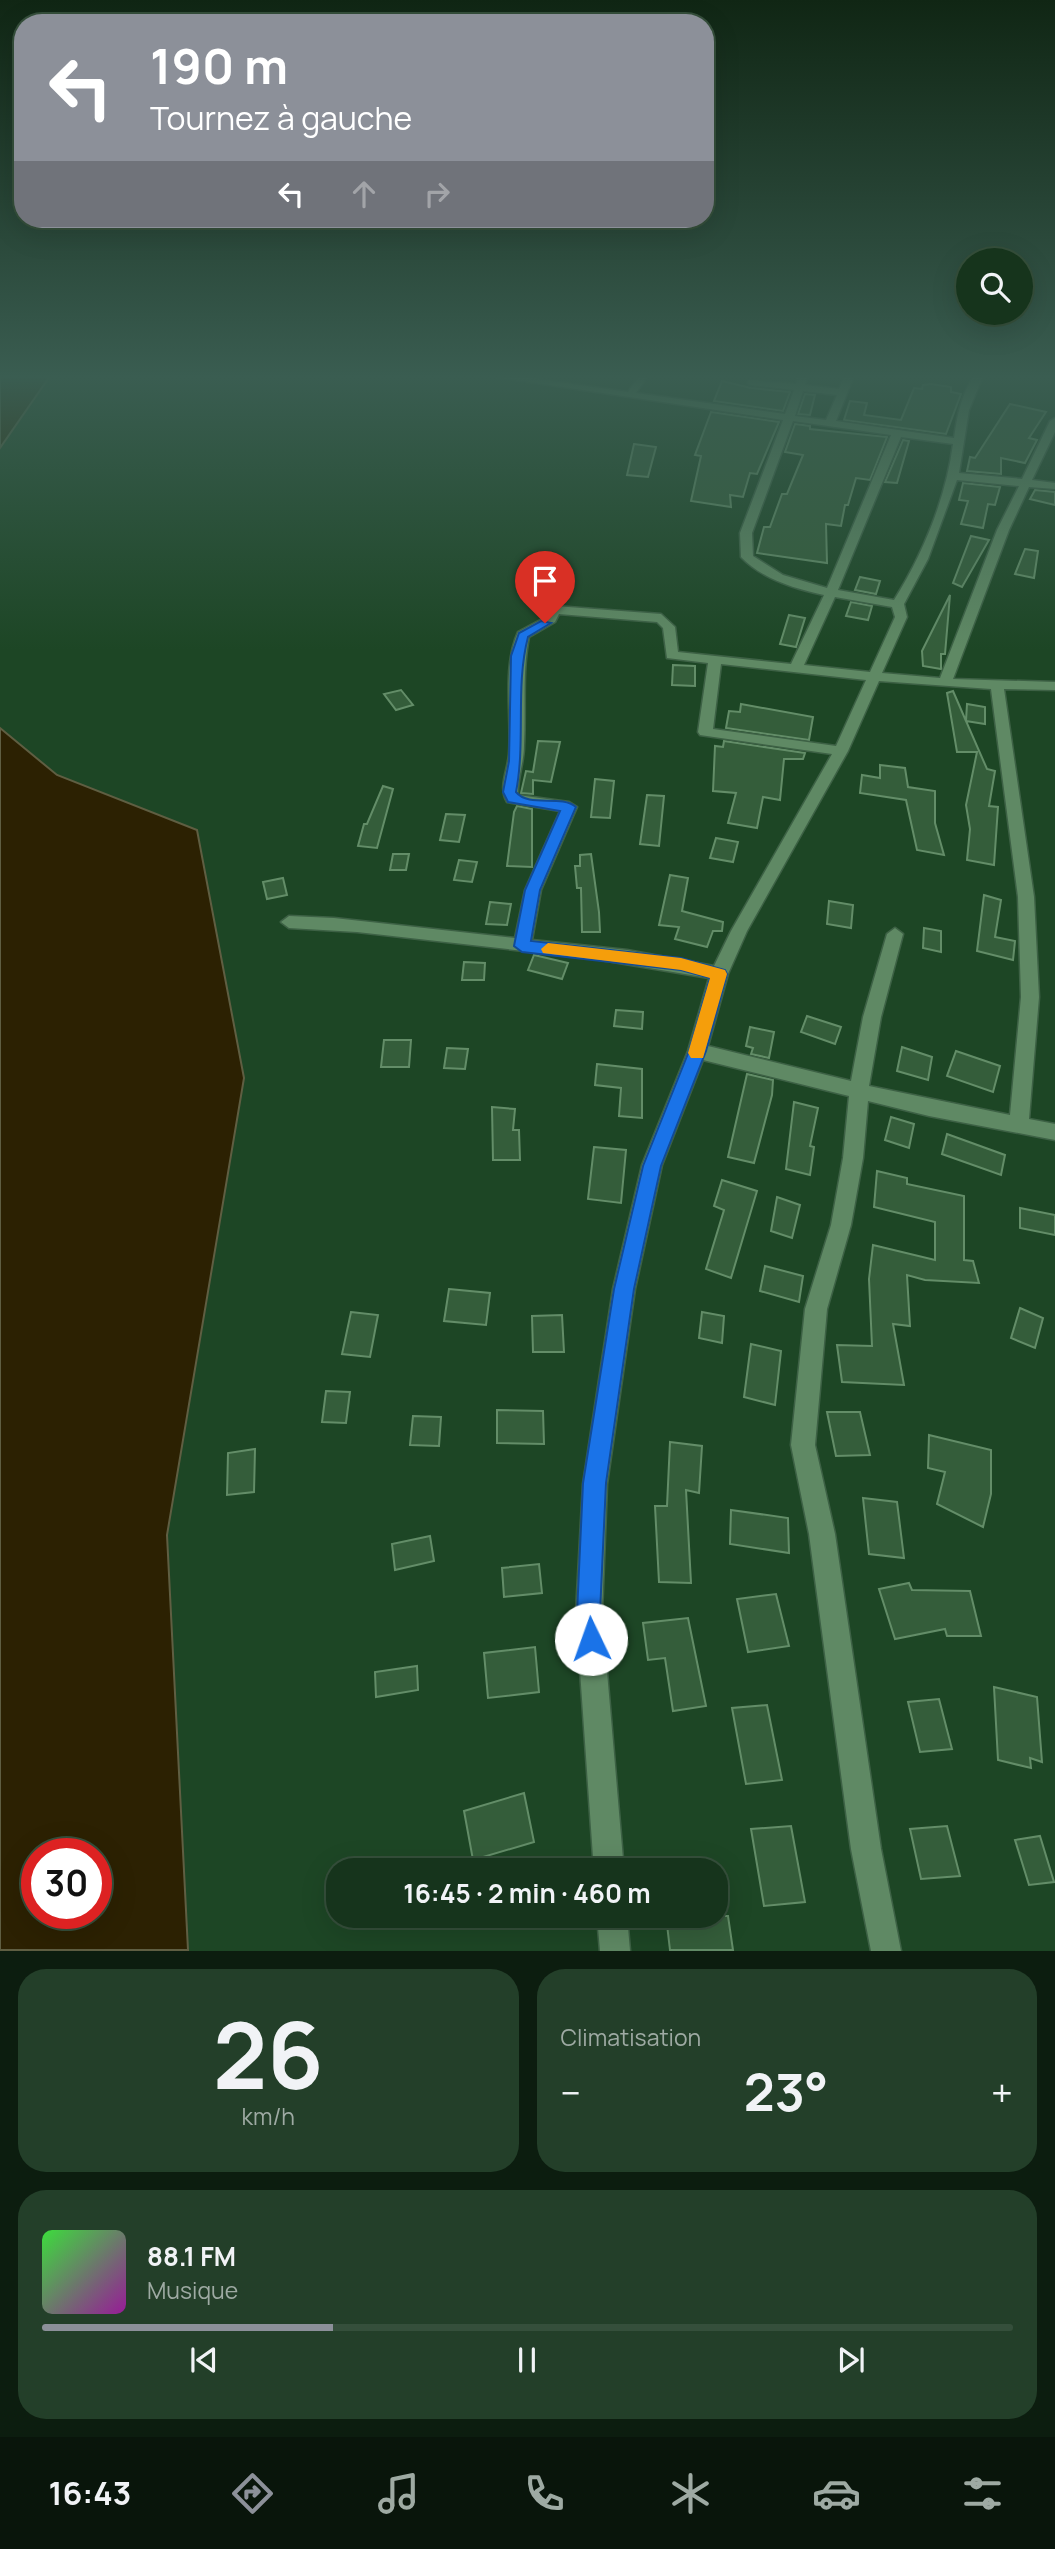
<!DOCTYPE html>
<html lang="fr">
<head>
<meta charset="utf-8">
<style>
	:root { --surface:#16341c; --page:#233f29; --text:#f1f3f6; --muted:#9eaaa3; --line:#354f3b; --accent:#8c9099 }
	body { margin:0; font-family:Manrope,sans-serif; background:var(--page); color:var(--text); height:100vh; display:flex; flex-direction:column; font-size:26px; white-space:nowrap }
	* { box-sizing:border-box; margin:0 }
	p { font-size:23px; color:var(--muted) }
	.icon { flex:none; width:38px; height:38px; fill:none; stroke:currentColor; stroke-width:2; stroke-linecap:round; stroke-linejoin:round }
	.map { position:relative; height:1951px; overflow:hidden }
	.details { display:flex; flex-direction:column; gap:18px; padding:18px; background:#0c1d0f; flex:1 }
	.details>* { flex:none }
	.banner { position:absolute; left:14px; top:14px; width:700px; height:214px; border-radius:28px; box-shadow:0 7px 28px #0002,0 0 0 2px var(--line); background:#8c9099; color:#fff; overflow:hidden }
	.controls { position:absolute; left:956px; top:248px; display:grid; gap:14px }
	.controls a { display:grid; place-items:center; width:77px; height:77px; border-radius:50%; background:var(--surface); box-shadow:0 7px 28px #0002,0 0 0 2px var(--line); font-size:35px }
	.speed { position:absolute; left:21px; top:1838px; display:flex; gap:14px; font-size:35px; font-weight:700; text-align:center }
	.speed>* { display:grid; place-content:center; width:91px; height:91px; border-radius:50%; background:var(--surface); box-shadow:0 7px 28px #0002,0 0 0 2px var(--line); line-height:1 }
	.speed .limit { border:10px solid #d22; background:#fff; color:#111 }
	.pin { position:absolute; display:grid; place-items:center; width:60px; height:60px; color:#fff; margin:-72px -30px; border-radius:50% 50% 50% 0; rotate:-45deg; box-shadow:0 0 7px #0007 }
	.pin .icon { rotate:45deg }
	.me { position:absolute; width:77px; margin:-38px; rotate:357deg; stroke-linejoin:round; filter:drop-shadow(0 0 5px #0008) }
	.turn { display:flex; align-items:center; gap:24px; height:147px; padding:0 21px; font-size:32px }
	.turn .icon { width:91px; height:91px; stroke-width:2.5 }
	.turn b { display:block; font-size:49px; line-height:60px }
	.lanes { display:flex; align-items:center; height:66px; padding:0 21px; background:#0003; justify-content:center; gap:35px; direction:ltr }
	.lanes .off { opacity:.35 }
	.big { font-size:52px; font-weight:700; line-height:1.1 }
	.details .card { flex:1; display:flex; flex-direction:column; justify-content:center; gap:10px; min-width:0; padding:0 24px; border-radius:28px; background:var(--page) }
	.details .dial { align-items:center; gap:0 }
	.dial b { font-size:91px; line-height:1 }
	.song { display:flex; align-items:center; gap:21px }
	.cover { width:84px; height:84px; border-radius:10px; background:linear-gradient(135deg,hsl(120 70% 55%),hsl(300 70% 35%)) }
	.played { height:7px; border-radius:4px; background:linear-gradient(90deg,var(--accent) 30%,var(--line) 30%) }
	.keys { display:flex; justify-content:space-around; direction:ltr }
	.heat { display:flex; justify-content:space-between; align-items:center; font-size:38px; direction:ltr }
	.details .tiles { flex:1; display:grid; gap:18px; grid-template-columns:1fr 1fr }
	.card:last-child { grid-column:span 2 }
	.trip { position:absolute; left:326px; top:1858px; width:402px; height:70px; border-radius:28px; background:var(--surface); box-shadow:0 7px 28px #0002,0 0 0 2px var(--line); font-weight:700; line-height:70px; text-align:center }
	.tab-bar { display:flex; height:112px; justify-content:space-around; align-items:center; background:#09150b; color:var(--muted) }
	.tab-bar .icon { width:49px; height:49px }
	.tab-bar .active { color:var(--accent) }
	.tab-bar b { font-size:32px; color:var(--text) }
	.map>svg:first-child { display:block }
</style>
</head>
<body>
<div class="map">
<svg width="1055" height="1951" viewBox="0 0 1055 1951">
	<rect width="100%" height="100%" fill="#1d4625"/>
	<!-- water -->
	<g fill="#2c2102" stroke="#5f5e42" stroke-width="2" fill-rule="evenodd">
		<path d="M0,376h50l-50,72z"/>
		<path d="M0,728l57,47 140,55 47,248 -77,457 21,415h-188zM37,1853h59v60h-59z"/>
	</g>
	<!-- building -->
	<g fill="#345d3a" stroke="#638d68" stroke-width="2">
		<path d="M722,381l29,7 39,4 -7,19 -69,-10z"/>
		<path d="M931,384l20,3v5l10,2 -15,40 -102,-14 6,-19 17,2 -3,12 37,5 13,-32 8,1 1,-4z"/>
		<path d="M805,394l10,1 -5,20 -12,-1z"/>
		<path d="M1010,404l36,8 -17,26 8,2 -12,23 -24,-5v16l-34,-3 3,-14 5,1z"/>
		<path d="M711,412l68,10 -22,52 -7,-1 -7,24 -13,-2 1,12 -40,-6 10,-45 -6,-1z"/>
		<path d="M795,424l15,2v3l77,8 -17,43 -14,-2 -8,27h-3l-4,21 -15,-2 1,39 -70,-10 7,-26h6l12,-33h5l16,-39 -18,-3z"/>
		<path d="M903,440l6,1 -12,42 -12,-1z"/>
		<path d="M634,444l22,3 -8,30 -21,-2z"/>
		<path d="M963,483l37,4 -5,18 -7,-1 -5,24 -22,-4 7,-23 -9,-1z"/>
		<path d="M1035,490l20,2v13l-25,-6z"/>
		<path d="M971,536l18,4 -27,47 -9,-4z"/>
		<path d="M1025,549l13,2 -4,27 -19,-4z"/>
		<path d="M860,577l20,4 -4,13 -21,-4z"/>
		<path d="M950,595l-5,59h-4v15l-18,-3 -1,-15z"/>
		<path d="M851,602l21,4 -4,14 -22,-4z"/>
		<path d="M789,615l16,3 -9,29 -16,-3z"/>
		<path d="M673,665l22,1v20l-23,-1z"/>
		<path d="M401,690l12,15 -17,5 -12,-16z"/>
		<path d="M953,691l13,30 1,-17 18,3v17l-19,-3 21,48 8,2 -6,35 9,1 -4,58 -27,-5 3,-31 -4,-24 11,-53h-20l-10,-59z"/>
		<path d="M741,704l72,13 -4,23 -83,-12 3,-17 11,1z"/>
		<path d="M538,741l22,1 -9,40 -18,-2v14l-12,-1 5,-22 7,1z"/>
		<path d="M724,741l81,12 -2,6h-19l-4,41 -17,-3 -6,31 -29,-5 8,-30 -23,-2 2,-45 8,1z"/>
		<path d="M880,765l25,3 3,19 27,4v32l9,32 -27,-5 -11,-50 -46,-7 2,-18 18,3z"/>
		<path d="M595,779l19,2 -4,37 -19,-1z"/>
		<path d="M383,786l10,3 -16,59 -19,-2 6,-22h3z"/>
		<path d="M647,795l17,1 -5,50 -19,-2z"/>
		<path d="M517,806l15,3v58l-25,-1 7,-54z"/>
		<path d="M446,814l19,1 -6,27 -19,-2z"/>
		<path d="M716,838l22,4 -5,20 -23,-4z"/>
		<path d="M393,854h16l-3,16h-16z"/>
		<path d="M591,854l8,58 1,20h-18l-1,-44h-4l-2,-22h5v-11z"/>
		<path d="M459,860l18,2 -5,20 -18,-2z"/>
		<path d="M670,875l18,3 -6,33 41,11 -1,9h-9l-6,16 -32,-8 4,-12 -20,-2z"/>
		<path d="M283,878l4,17 -20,4 -4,-17z"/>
		<path d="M984,895l17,5 -6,37 20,4 -2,19 -36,-9z"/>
		<path d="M829,901l24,4 -2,23 -24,-4z"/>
		<path d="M490,902l21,2 -4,21 -21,-1z"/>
		<path d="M924,928l17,3v21l-18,-4z"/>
		<path d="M534,955l34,8 -6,16 -34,-9z"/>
		<path d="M464,962l21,1 -1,17h-22z"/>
		<path d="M616,1010l27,2 -1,17 -28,-3z"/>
		<path d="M807,1016l34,11 -6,17 -34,-12z"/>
		<path d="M750,1027l24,5 -5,26 -18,-4 2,-6 -7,-2z"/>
		<path d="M384,1040h27l-2,27h-28z"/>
		<path d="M902,1047l30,10 -4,23 -31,-9z"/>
		<path d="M447,1048l21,1 -3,20 -21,-1z"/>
		<path d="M956,1051l44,15 -7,26 -46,-16z"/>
		<path d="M597,1064l45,5v49l-23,-2 2,-28 -26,-3z"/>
		<path d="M747,1074l26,6 -1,15 -18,68 -26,-6z"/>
		<path d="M794,1102l24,6 -8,38 4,1 -4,28 -24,-6z"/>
		<path d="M492,1107l23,2 -2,21h6l1,30h-27z"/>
		<path d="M891,1117l23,7 -5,24 -24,-8z"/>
		<path d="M947,1134l58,21 -4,20 -59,-21z"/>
		<path d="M594,1147l32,3 -5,53 -33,-4z"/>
		<path d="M877,1171l30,7v6l57,12v64l9,1 6,22 -54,-3 -18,-5 3,51 -17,-2 11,61 -62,-3 -5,-37 35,1 -3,-67 4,-34 62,15v-38l-61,-15z"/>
		<path d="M722,1180l35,11 -26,87 -25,-9 18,-59 -10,-4z"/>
		<path d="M777,1197l23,8 -8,33 -21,-7z"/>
		<path d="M1020,1208l35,7v20l-35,-7z"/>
		<path d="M765,1266l38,10 -4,26 -39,-11z"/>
		<path d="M449,1289l41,4 -4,32 -42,-4z"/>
		<path d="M1020,1308l23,10 -8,30 -24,-10z"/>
		<path d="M351,1312l27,3 -8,42 -28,-3z"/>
		<path d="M702,1312l22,4 -2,27 -23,-5z"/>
		<path d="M562,1315l2,37h-31l-1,-36z"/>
		<path d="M751,1344l30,7 -6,54 -31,-8z"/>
		<path d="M326,1391l24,1 -4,31 -24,-1z"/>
		<path d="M497,1410l46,1 1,33 -47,-1z"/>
		<path d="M827,1412h33l10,43 -34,1z"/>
		<path d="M413,1416l28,1 -2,29 -29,-1z"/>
		<path d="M929,1435l62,15v44l-8,33 -46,-23 8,-32 -17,-4z"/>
		<path d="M670,1442l32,4 -3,47 -13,-3 5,93 -32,-1 -4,-76h12z"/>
		<path d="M255,1449l-1,43 -27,3 1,-42z"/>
		<path d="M863,1498l34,4 7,56 -35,-4z"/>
		<path d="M731,1510l57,8 1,35 -59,-9z"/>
		<path d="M430,1536l4,25 -39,9 -3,-26z"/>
		<path d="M539,1564l3,29 -38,4 -2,-29z"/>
		<path d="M909,1583l3,7 58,1 11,45h-34l-2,-7 -50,10 -16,-50z"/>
		<path d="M776,1594l13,52 -41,6 -11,-53z"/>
		<path d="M688,1618l18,88 -33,5 -8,-53 -17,2 -5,-37z"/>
		<path d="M535,1647l4,45 -51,6 -4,-45z"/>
		<path d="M417,1666l1,24 -42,7 -1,-25z"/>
		<path d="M994,1687l43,10 5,65 -12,-4 1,10 -33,-8z"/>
		<path d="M939,1699l13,50 -32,3 -12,-50z"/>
		<path d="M767,1705l15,75 -36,4 -14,-76z"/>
		<path d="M524,1793l10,49 -61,18 -9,-49z"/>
		<path d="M791,1826l14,76 -41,4 -13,-77z"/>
		<path d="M947,1826l13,50 -39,3 -11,-50z"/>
		<path d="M1040,1836l14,46 -25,3 -14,-45z"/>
		<path d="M666,1916h62l5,34h-63z"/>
	</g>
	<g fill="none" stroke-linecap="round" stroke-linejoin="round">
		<defs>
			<g id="minor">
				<path d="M490,376h27l111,16 11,-16h9l-12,17 149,21 9,-24 -43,-5 -3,-1v-4l48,4 2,-8h10l-3,9 34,4 5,-13h10l-18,45 118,17c3,-22 7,-43 20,-62h9l-14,34 -10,63 63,6 28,-58 5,-3v14l-23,48 23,3v6l-26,-2 -20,43 -56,149 102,3v8l-51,-1 30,208 5,100 -10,122 26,5v16l-126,-24 -61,-15 -5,57 -12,67 -24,84 -12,136 20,89 46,315 20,102h-30l-20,-102 -42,-315 -18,-89 14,-136 26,-84 12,-67 6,-62 -146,-36 -41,105 -27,124 -28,195 -5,129 22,258h-30l-18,-258 7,-129 30,-195 29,-124 46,-114 21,-73 -114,-19 -238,-27 -68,-4 -8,-6 8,-6 45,2 181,20 10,-48 35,-79 -53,-9c-9,-15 1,-32 2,-48 3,-38 -7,-87 9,-122l28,-15 5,-10 4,-1 106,8 14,13 3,25 113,12 33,-69c-29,-6 -62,-16 -83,-38l-1,-24 43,-113zM803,391l34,4 -11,25 -31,-4zM793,421l98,14 -64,153 -44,-13 -30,-19 -1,-23zM901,437l52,7c-7,54 -30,110 -59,156l-56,-10zM957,480l62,6 -22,44 -57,148 -58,-5 25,-56 -3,-13 24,-45zM835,597l57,10 3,10 -25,55 -66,-7zM559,614l98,8 6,6 4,30 41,5 -10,69 2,3 132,19 -101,177 -17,35 -87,-16 -95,-10 9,-50 36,-83 -8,-5 -51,-7c-1,-16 6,-32 6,-49 2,-37 -2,-73 5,-109l26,-15zM721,664l145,16 -30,66 -123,-17zM879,681l112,8 27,208 3,100 -11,118 -141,-29 12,-69 22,-83 -8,-6 -8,6 -24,83 -12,64 -143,-35 20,-72 19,-43 101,-180z"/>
				<path d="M597,1916h30l3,35h-30z"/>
			</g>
		</defs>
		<!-- minor casing -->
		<use href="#minor" stroke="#3d6145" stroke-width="3"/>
		<!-- minor -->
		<use href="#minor" fill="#5f8964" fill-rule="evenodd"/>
	</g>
	<!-- sky -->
	<linearGradient id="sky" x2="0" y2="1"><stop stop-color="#102614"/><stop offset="0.58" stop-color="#3a5d51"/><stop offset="1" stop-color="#3a5d51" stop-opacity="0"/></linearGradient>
	<rect width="1055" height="650" fill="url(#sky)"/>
	<!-- route -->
	<path fill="#1a73e8" stroke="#114b97" stroke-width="2" d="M541,621l10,2 -23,14c-13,50 -2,104 -12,155 13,16 45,2 60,15l-36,83 -9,51 150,17 44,12 2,4 -21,77 -45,115 -27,123 -28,194 -6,130 3,26 -4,9 -8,3 -9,-3 -5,-35 6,-130 31,-194 29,-123 46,-115 21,-73 -29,-8 -159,-18 -8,-6 11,-56 35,-79 -52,-9 -5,-10 6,-31 2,-105 8,-23z"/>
	<!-- slow -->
	<path fill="#f59e0b" d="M548,943l133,15 44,12 2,4 -24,84h-12l-3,-5 22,-75 -29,-8 -138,-17 -2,-4z"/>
</svg>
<div class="controls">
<a><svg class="icon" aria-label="search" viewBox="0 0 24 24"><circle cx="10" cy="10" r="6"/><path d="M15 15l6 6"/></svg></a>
</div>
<div class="speed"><div class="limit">30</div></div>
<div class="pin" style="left:545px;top:623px;background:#d93025"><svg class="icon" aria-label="arrive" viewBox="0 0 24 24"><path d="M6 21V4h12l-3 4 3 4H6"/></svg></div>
<svg class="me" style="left:591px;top:1639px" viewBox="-20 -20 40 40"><circle r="19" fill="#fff"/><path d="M0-13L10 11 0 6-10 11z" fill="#1a73e8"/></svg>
<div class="trip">16:45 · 2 min · 460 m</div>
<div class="banner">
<div class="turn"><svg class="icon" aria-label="left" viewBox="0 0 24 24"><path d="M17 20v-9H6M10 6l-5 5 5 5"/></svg><div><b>190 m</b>Tournez à gauche</div></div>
<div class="lanes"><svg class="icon" aria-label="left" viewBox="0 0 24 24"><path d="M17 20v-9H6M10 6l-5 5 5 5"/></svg><svg class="icon off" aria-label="ahead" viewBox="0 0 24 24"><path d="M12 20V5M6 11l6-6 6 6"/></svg><svg class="icon off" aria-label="right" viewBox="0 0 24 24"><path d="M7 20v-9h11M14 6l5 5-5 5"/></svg></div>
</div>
</div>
<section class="details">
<div class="tiles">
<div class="card dial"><b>26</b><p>km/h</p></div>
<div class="card"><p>Climatisation</p>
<div class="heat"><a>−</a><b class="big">23°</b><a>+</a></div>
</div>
<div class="card">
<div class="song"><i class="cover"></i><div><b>88.1 FM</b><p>Musique</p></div></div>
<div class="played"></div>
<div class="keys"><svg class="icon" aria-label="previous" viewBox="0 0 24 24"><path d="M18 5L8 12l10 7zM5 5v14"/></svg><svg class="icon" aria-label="pause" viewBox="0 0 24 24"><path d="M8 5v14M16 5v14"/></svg><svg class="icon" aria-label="next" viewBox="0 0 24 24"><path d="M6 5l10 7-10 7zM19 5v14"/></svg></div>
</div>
</div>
</section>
<nav class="tab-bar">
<b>16:43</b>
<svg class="icon active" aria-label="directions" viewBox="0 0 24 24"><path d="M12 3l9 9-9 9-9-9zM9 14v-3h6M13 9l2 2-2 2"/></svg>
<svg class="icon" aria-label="music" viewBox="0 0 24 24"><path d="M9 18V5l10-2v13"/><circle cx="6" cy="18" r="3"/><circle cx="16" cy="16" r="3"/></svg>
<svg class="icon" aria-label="phone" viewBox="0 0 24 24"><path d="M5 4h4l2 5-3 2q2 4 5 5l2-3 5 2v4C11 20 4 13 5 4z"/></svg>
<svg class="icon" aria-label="climate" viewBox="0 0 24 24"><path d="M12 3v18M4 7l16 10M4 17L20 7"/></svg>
<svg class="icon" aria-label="car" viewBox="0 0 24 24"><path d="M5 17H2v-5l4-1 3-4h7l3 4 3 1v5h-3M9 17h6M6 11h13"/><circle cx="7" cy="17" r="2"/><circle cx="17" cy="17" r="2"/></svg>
<svg class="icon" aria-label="filters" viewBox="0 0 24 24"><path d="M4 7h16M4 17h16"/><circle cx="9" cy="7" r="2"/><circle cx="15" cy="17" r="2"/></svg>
</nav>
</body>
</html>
